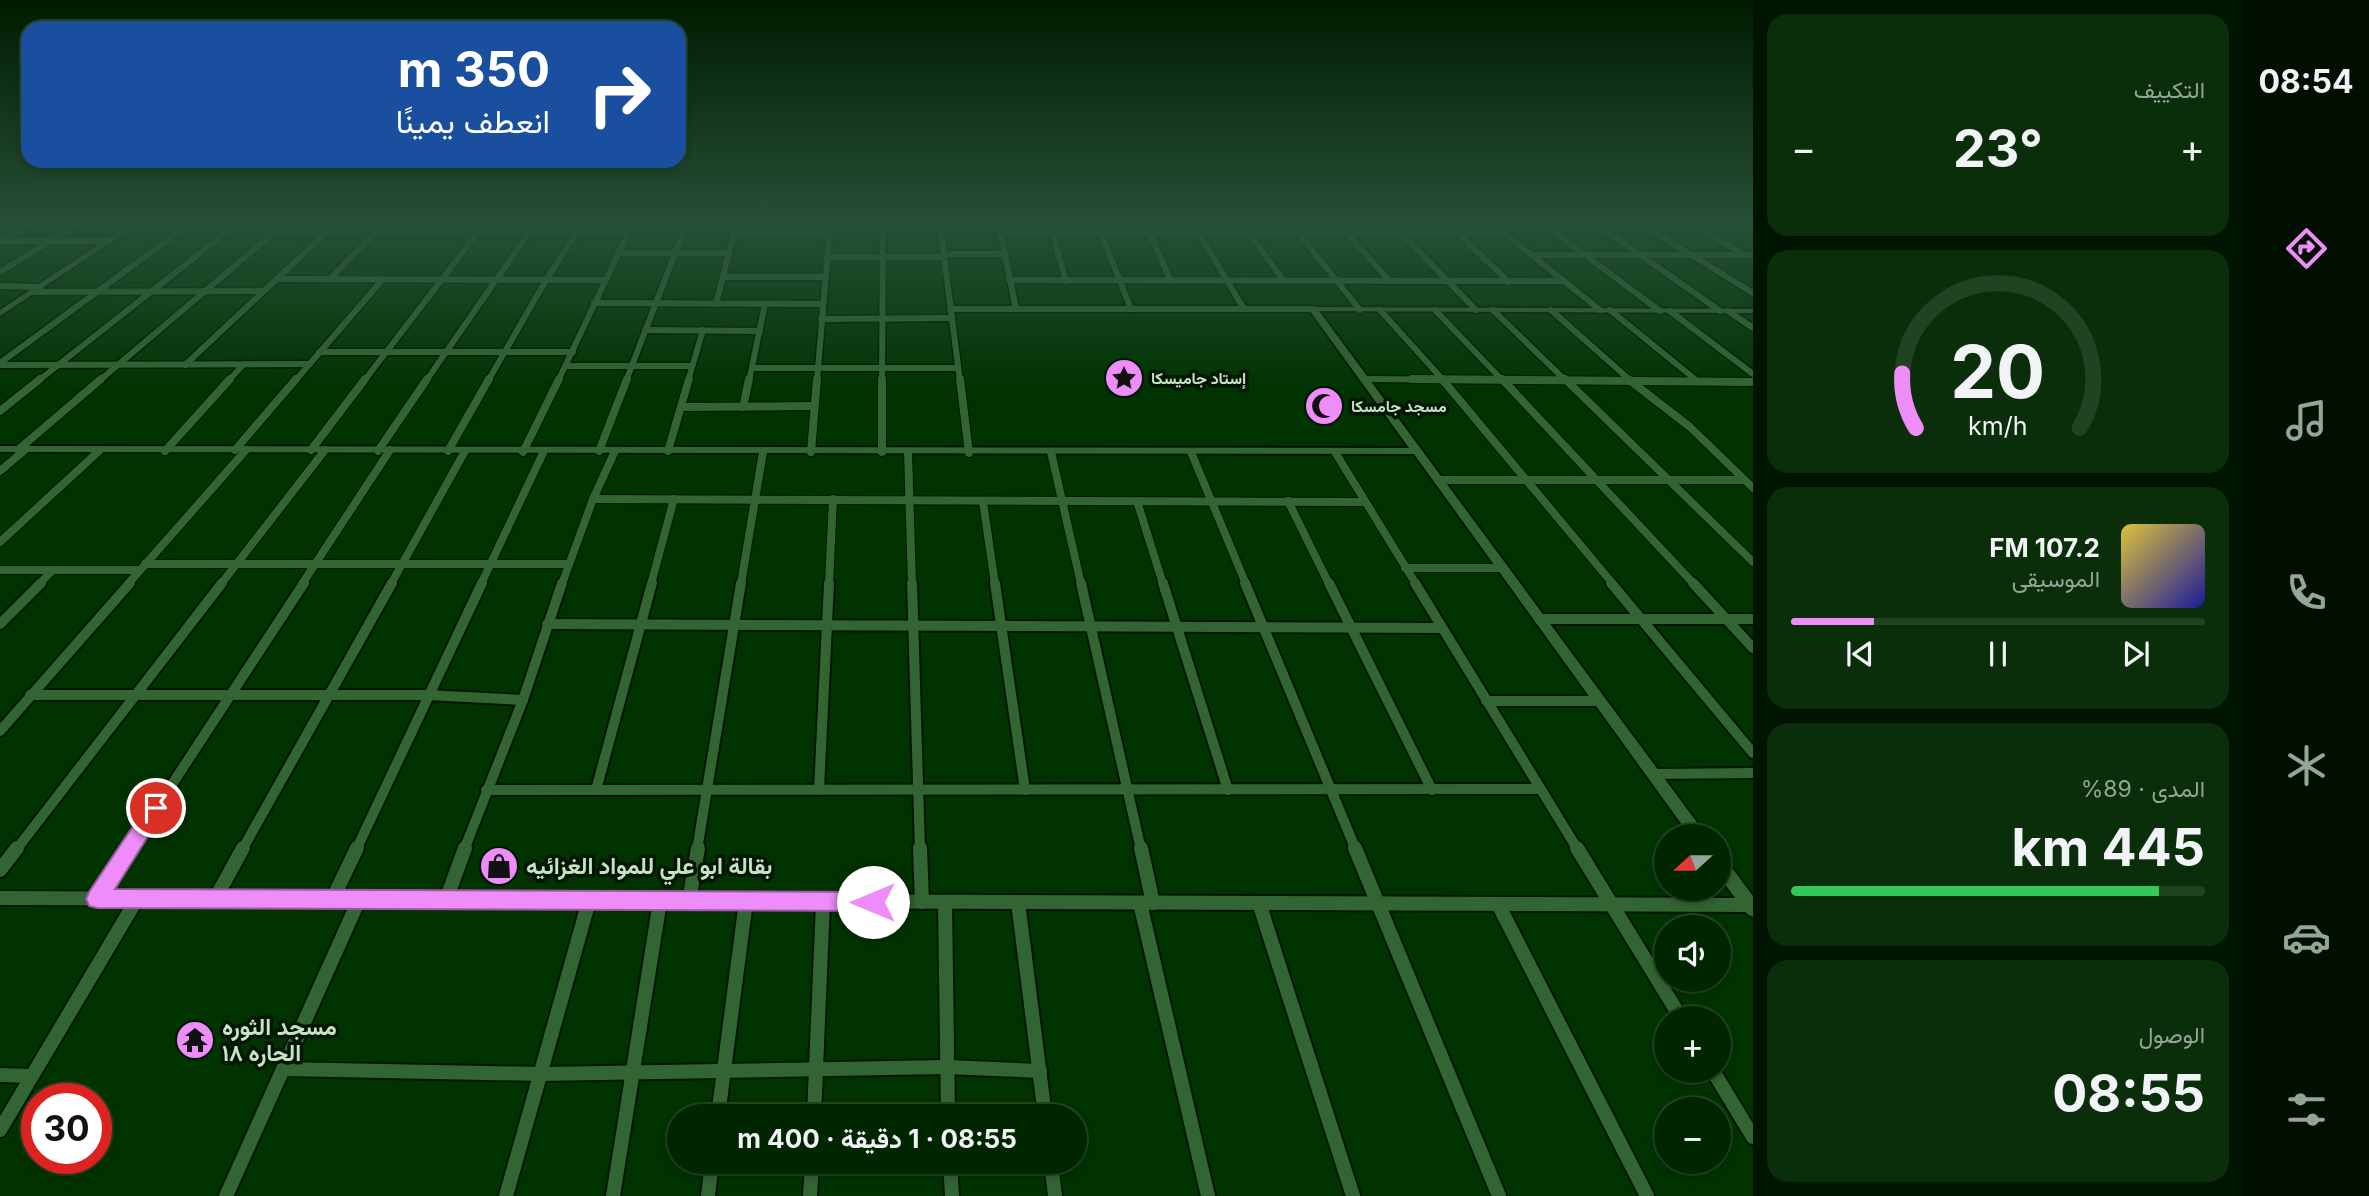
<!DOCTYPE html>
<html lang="ar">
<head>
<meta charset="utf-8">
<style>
	:root { --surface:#002600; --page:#0a2e0a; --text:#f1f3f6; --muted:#95a599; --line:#224322; --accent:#ee8cf9 }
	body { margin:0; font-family:Inter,Vazirmatn,sans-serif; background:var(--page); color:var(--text); direction:rtl; height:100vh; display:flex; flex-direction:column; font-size:26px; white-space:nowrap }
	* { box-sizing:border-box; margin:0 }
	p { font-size:23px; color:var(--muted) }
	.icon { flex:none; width:38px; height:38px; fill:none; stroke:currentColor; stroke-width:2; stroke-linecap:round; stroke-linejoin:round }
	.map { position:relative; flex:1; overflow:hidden; direction:ltr }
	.sheet { display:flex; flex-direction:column; gap:14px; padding:14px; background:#001500; width:490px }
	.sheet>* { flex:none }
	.banner { position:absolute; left:21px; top:21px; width:665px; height:147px; border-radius:21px; box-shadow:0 4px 10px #0003,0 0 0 2px var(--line); direction:rtl; background:#1a4fa0; color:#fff; overflow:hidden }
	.needle { width:46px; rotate:249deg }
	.tools { position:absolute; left:1654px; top:824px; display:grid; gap:14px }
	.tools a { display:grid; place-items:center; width:77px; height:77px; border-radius:50%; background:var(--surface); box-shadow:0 4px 10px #0003,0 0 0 2px var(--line); font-size:35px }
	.speed { position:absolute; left:21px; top:1083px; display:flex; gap:14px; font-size:35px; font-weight:700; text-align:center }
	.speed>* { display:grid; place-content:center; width:91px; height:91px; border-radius:50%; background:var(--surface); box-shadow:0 4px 10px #0003,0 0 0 2px var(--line); line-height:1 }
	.speed .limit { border:10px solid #d22; background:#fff; color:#111 }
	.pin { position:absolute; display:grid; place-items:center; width:60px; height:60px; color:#fff; margin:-30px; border:4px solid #fff; border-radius:50%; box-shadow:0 2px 7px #0007 }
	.me { position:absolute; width:77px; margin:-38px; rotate:270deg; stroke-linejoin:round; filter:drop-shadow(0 0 5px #0008) }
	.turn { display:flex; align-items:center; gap:24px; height:147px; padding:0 21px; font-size:32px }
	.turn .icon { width:91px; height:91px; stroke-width:2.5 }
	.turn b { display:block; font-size:49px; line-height:60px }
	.big { font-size:52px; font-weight:700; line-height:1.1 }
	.sheet .tile { flex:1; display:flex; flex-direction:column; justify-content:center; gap:10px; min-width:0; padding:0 24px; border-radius:21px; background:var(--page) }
	.sheet .dial { align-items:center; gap:0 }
	.dial svg { height:182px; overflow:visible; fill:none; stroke:var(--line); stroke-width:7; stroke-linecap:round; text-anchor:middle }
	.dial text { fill:var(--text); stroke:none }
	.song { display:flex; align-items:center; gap:21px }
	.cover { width:84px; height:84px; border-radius:10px; background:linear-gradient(135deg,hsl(50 70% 55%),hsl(240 70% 35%)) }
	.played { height:7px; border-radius:4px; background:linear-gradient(90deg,var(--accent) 20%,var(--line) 20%) }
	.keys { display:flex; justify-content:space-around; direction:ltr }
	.heat { display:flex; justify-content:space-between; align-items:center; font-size:38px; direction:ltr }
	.charge { height:10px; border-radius:5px; background:linear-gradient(90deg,#34c759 89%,var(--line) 0) }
	.trip { position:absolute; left:667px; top:1104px; width:420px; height:70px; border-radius:35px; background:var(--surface); box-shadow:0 4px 10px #0003,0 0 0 2px var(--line); font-weight:700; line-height:70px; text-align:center; direction:rtl }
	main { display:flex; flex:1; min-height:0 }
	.tab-bar { display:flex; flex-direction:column; width:126px; justify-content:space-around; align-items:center; background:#000f00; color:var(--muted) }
	.tab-bar .icon { width:49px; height:49px }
	.tab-bar .current { color:var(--accent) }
	.tab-bar b { font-size:32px; color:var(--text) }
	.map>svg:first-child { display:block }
</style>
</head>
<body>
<main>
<nav class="tab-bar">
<b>08:54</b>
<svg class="icon current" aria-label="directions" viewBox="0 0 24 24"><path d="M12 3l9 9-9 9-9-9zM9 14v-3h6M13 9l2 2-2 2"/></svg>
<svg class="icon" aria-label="music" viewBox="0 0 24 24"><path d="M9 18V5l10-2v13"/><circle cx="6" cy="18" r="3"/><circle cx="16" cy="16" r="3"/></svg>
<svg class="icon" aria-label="phone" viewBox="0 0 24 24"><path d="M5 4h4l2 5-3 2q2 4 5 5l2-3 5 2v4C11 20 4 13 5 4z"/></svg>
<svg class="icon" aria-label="climate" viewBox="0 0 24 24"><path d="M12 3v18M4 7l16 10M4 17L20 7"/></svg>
<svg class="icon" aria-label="car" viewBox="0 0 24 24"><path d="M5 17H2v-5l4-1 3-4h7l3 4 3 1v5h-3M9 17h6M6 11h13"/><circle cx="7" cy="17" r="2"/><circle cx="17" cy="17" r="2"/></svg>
<svg class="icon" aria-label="filters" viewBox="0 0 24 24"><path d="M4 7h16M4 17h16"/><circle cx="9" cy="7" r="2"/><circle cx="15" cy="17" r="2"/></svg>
</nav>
<section class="sheet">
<div class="tile"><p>التكييف</p>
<div class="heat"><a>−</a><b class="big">23°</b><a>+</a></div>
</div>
<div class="tile dial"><svg viewBox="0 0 100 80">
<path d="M14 69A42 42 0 1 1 86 69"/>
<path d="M14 69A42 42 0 0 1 8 45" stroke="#ee8cf9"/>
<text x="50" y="56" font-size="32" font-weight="700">20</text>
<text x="50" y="72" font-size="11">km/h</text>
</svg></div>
<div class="tile">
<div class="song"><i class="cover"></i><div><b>107.2 FM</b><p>الموسيقى</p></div></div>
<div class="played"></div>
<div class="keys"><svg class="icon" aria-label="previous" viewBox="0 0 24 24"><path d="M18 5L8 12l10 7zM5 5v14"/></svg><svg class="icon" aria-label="pause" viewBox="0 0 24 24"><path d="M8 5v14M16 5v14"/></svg><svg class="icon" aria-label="next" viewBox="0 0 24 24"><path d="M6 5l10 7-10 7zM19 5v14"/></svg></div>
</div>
<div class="tile"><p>المدى · 89%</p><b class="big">445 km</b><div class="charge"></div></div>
<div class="tile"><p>الوصول</p><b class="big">08:55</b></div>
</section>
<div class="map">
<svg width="1753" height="1196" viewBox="0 0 1753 1196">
	<rect width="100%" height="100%" fill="#030"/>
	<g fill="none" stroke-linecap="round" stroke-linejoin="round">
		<defs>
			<g id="minor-far3">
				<path d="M940,225l20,156"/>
				<path d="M999,225l17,84"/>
				<path d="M1050,225l16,56"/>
				<path d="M1098,225l33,84"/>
				<path d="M1146,225l25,56"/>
				<path d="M1194,225l50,84"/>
				<path d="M1243,225l40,55"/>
				<path d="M1292,225l68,85"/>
				<path d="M1339,225l51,56"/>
				<path d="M1393,225l83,85"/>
				<path d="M1449,225l60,57"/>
				<path d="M1494,225l106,85"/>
				<path d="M1545,225l115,86"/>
				<path d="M1598,225l122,86"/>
				<path d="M1643,225l110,68"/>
				<path d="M1696,225l48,30"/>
				<path d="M1749,225l4,2"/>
				<path d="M125,230l504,1"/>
				<path d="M734,233h95"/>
				<path d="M1001,233h502"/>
				<path d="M0,240l27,-15"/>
				<path d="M0,241h110"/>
				<path d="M618,253h111"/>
				<path d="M944,254h60"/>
				<path d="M1532,255h221"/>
				<path d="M827,257h117"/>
				<path d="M0,272l76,-47"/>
				<path d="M723,277h102"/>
				<path d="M276,279l329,1"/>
				<path d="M330,279l49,-50"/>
				<path d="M1009,280l555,1"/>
				<path d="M0,286l40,1"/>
				<path d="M33,292l230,-1"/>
				<path d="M594,303l228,1"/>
				<path d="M716,304l20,-79"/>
				<path d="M950,309h363"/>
				<path d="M1380,310l64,71"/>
				<path d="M1435,310l68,71"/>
				<path d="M1493,310l73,71"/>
				<path d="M1551,310l80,71"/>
				<path d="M1610,310l86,70"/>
				<path d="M1670,311l83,63"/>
				<path d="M1728,311l25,17"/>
				<path d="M821,319l131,-1"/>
				<path d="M645,330l115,1"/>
				<path d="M319,352h254"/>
				<path d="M0,363l180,-132"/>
				<path d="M0,365l310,-1"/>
				<path d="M185,365l145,-136"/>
				<path d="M567,366h125"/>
				<path d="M753,368h205"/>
				<path d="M1364,379l275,2"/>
				<path d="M38,381l190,-150"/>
				<path d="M99,381l177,-150"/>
				<path d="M228,381l16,-17"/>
				<path d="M295,381l88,-102"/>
				<path d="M364,381l115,-150"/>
				<path d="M426,381l104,-150"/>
				<path d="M488,381l58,-101 32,-49"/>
				<path d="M558,381l74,-156"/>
				<path d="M626,381l60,-156"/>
				<path d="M688,381l15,-51"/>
				<path d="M749,381l16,-77"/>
				<path d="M817,381l13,-156"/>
				<path d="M882,381l1,-156"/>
			</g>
			<g id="minor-far2">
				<path d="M960,379l9,74"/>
				<path d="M1412,379l341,3"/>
				<path d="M1442,379l171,205"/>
				<path d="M1502,379l192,205"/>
				<path d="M1565,379l188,183"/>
				<path d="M1628,379l62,48 63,61"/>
				<path d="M681,407l133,-1"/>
				<path d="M743,407l6,-28"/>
				<path d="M0,411l40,-32"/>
				<path d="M18,450l83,-71"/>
				<path d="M235,450l61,-71"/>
				<path d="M311,450l54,-71"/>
				<path d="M165,451l65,-72"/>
				<path d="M378,451l49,-72"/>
				<path d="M448,451l41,-72"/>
				<path d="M599,451l28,-72"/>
				<path d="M668,451l21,-72"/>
				<path d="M523,452l36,-73"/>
				<path d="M811,452l6,-73"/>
				<path d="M882,452v-73"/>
				<path d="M908,452l4,132"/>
				<path d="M1051,452l30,132"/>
				<path d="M1191,452l55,132"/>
				<path d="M1335,452l81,132"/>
				<path d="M0,471l25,-21"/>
				<path d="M1438,480h306"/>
				<path d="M593,499l771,3"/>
				<path d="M1137,501l26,83"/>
				<path d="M1288,501l41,83"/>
				<path d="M983,502l12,82"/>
				<path d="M0,542l99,-91"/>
				<path d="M145,564h424"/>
				<path d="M1405,568h97"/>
				<path d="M0,570h140"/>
				<path d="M39,584l14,-14"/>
				<path d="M128,584l118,-134"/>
				<path d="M221,584l104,-134"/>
				<path d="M302,584l88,-134"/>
				<path d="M391,584l74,-133"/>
				<path d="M481,584l63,-133"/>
				<path d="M562,584l31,-85 22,-48"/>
				<path d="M651,584l23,-85"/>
				<path d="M741,584l22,-132"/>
				<path d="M829,584l4,-85"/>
			</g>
			<g id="minor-far1">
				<path d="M912,583l8,267"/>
				<path d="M995,583l30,207"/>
				<path d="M1081,583l60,267"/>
				<path d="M1163,583l65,207"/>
				<path d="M1245,583l111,267"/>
				<path d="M1329,583l103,207"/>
				<path d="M1415,583l163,267"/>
				<path d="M1611,583l142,170"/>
				<path d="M1693,583l60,65"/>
				<path d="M1539,619h214"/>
				<path d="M0,624l41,-41"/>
				<path d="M547,624l895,4"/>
				<path d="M30,695h397l96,5"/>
				<path d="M1486,701h114"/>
				<path d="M0,731l130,-148"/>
				<path d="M1653,774l100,-1"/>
				<path d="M486,790l1054,-1"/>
				<path d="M596,790l56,-207"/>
				<path d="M819,790l10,-207"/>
				<path d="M16,850l206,-267"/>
				<path d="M129,850l175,-267"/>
				<path d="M242,850l150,-267"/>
				<path d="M356,850l126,-267"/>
				<path d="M464,850l59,-150 39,-117"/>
				<path d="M697,850l44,-267"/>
			</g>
			<g id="minor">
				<path d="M920,848l2,54"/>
				<path d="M1141,848l12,55"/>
				<path d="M1355,848l144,348"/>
				<path d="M1577,848l104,170"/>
				<path d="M0,870l17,-22"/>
				<path d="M0,898l1751,7"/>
				<path d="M97,899l33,-51"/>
				<path d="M215,899l28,-51"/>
				<path d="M332,900l25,-52"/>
				<path d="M446,900l19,-52"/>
				<path d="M689,901l9,-53"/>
				<path d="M945,902l3,214"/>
				<path d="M1018,902l27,214"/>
				<path d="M1140,903l68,293"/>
				<path d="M1259,903l94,293"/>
				<path d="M1498,904l149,292"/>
				<path d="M283,1069l258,5 405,-7 94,4"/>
				<path d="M1713,1071l40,66"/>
				<path d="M0,1075l32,1"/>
				<path d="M718,1116l28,-215"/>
				<path d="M814,1116l9,-214"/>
				<path d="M0,1130l137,-231"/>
				<path d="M950,1162l2,34"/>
				<path d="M1051,1162l4,34"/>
				<path d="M226,1196l133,-296"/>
				<path d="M506,1196l83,-295"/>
				<path d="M613,1196l47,-295"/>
				<path d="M708,1196l4,-34"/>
				<path d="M810,1196l2,-34"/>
			</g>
			<g id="tertiary">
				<path d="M128,225h9l-137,91v-6z"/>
				<path d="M1310,307l443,2v4l-434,-2 388,525h-17l-276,-382 -1414,-2v-6l1409,2 -99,-137z"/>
				<path d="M1718,855l6,2 29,39v21l-6,-3 -29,-39z"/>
			</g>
		</defs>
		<!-- minor-far3 casing -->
		<use href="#minor-far3" stroke="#001601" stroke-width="9"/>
		<!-- minor-far2 casing -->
		<use href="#minor-far2" stroke="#001601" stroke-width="10"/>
		<!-- minor-far1 casing -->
		<use href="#minor-far1" stroke="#001601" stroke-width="14"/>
		<!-- minor casing -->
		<use href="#minor" stroke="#001601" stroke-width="18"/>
		<!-- tertiary casing -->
		<use href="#tertiary" stroke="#001601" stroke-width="4"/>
		<!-- minor-far3 -->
		<use href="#minor-far3" stroke="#336532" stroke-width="6"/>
		<!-- minor-far2 -->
		<use href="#minor-far2" stroke="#336532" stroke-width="8"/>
		<!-- minor-far1 -->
		<use href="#minor-far1" stroke="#336532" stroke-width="10"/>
		<!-- minor -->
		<use href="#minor" stroke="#336532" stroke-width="14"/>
		<!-- tertiary -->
		<use href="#tertiary" fill="#336532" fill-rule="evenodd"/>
	</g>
	<!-- sky -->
	<linearGradient id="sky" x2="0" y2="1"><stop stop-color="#001c00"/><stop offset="0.57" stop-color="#265037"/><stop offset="1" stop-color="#265037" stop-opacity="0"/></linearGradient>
	<rect width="1753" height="392" fill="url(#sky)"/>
	<!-- route -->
	<path fill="#ee8cf9" stroke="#9b5ba2" stroke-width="2" d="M156,800l7,2 3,6 -51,81 758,3 7,3 3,7 -3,7 -7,2 -776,-3 -8,-2 -3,-7 3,-7 60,-90z"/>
	<!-- icons -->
	<defs>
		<symbol id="sight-disc" viewBox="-11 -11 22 22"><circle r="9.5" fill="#ee8cf9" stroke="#031603"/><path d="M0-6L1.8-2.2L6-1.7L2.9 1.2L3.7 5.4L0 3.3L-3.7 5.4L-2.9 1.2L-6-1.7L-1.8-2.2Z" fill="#111"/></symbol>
		<symbol id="mosque-disc" viewBox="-11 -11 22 22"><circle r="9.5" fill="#ee8cf9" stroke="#031603"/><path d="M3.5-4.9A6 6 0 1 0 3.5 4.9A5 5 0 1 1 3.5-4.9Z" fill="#111"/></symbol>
		<symbol id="shop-disc" viewBox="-11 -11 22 22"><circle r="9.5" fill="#ee8cf9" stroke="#031603"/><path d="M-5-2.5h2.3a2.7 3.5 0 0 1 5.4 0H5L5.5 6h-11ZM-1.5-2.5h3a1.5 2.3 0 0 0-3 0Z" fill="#111"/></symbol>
		<symbol id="temple-disc" viewBox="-11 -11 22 22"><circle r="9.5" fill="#ee8cf9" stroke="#031603"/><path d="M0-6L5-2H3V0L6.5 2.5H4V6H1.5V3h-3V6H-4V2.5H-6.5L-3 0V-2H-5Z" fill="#111"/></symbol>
	</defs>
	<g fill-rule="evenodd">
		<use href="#sight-disc" x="1102" y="356" width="44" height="44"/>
		<use href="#mosque-disc" x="1302" y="384" width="44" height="44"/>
		<use href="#shop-disc" x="477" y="844" width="44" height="44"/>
		<use href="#temple-disc" x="173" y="1018" width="44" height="44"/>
	</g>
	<g text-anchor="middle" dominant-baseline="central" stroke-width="7" stroke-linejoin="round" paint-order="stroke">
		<!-- far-poi labels -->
		<g font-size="16" font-weight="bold" fill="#c7e2c5" stroke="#031603" text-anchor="start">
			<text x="1151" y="378">إستاد جاميسكا</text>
			<text x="1351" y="406">مسجد جامسكا</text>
		</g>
		<!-- near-poi labels -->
		<g font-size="23" font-weight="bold" fill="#c7e2c5" stroke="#031603" text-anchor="start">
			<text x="526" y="866">بقالة ابو علي للمواد الغزائيه</text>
			<text x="222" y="1027">مسجد الثوره<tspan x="222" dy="26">الحاره ١٨</tspan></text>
		</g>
	</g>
</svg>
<div class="tools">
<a><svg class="needle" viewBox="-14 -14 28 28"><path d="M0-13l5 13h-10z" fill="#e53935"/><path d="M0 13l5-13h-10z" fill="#95a599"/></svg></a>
<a><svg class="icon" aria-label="sound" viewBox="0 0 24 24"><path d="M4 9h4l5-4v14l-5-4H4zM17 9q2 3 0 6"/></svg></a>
<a>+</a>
<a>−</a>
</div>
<div class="speed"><div class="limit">30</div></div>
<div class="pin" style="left:156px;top:808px;background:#d93025"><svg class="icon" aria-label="arrive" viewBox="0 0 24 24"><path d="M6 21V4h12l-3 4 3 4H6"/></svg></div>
<svg class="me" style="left:873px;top:902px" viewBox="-20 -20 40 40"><circle r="19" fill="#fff"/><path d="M0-13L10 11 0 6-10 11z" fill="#ee8cf9"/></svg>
<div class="trip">08:55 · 1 دقيقة · 400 m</div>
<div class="banner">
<div class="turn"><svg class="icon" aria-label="right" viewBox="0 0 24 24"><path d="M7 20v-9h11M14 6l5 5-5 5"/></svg><div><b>350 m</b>انعطف يمينًا</div></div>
</div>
</div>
</main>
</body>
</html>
